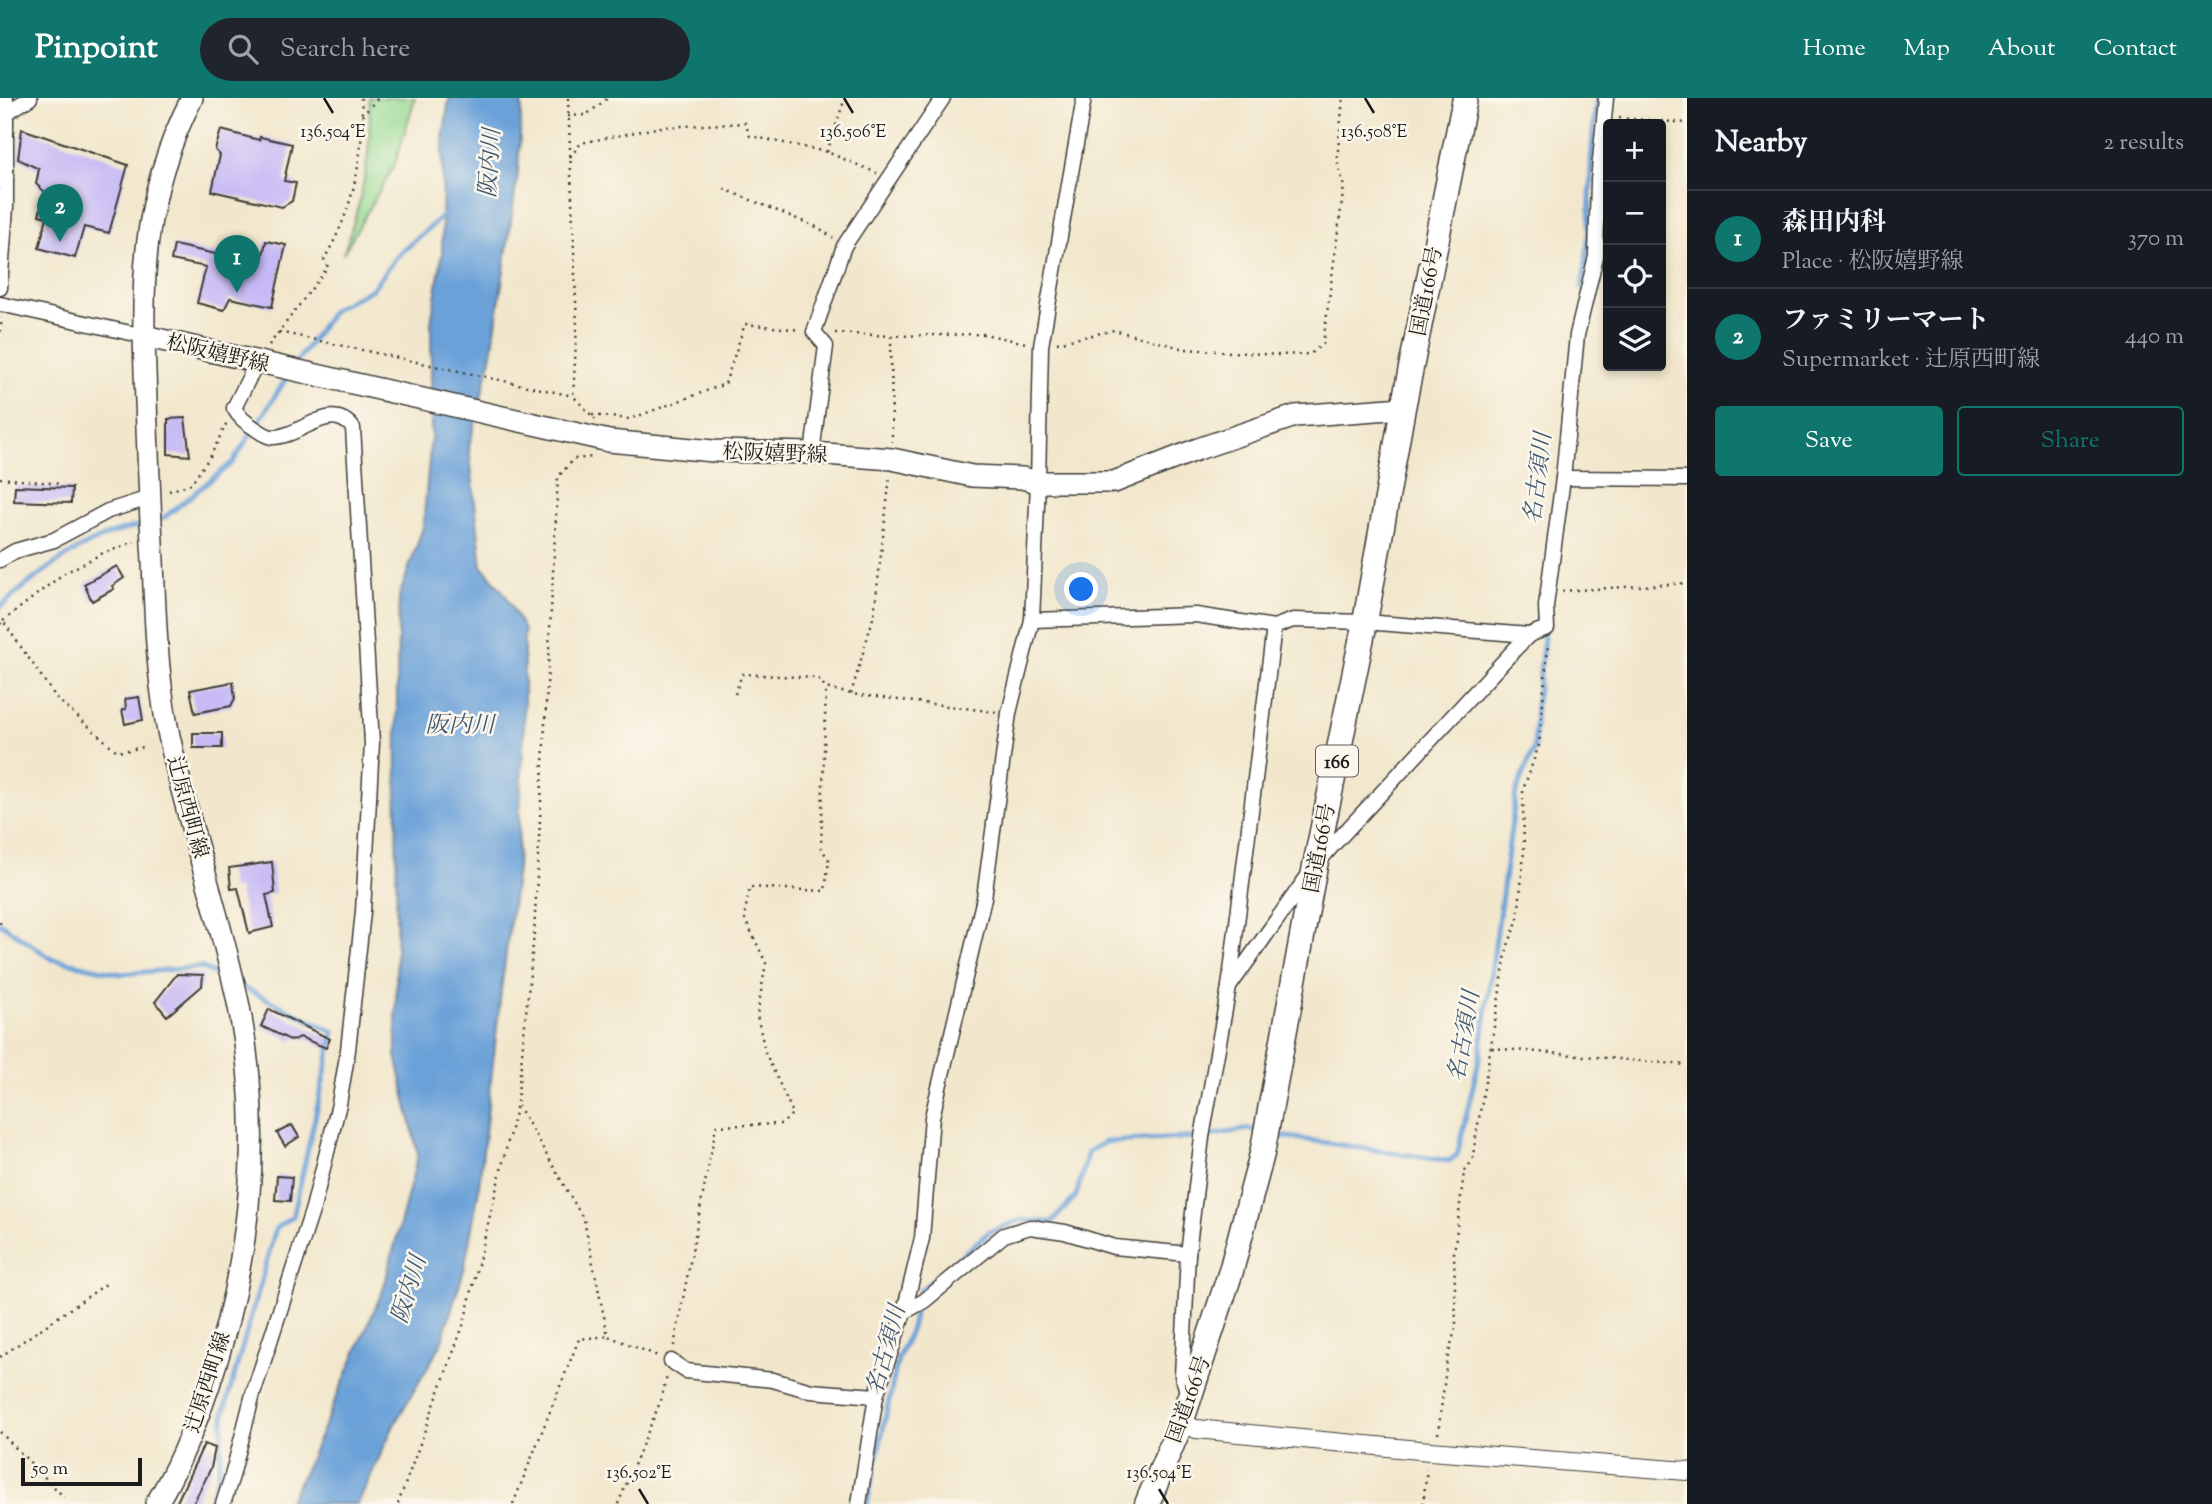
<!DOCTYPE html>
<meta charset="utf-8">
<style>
:root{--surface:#171b24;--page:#20242c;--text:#f1f3f6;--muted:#9ea1a6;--line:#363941;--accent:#0f766e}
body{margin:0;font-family:"Sorts Mill Goudy","Noto Serif JP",serif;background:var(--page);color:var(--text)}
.controls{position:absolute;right:21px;top:21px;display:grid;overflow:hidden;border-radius:7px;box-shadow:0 4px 10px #0003}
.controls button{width:63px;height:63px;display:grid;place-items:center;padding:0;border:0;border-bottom:2px solid var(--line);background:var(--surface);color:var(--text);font:35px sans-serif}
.scale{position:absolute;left:21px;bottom:18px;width:121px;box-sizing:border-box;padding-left:7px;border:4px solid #1c1c1c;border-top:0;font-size:19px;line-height:24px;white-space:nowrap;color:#1c1c1c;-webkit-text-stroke:5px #fbf7ec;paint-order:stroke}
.you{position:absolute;left:1082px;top:492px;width:24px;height:24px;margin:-18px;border:5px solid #fff;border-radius:50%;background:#1a73e8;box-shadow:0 0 0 10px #1a73e833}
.badge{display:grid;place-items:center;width:46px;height:46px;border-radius:50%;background:var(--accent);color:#fff;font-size:23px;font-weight:700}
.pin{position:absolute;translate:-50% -58px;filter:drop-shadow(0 2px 4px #0008)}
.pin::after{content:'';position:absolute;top:37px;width:24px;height:21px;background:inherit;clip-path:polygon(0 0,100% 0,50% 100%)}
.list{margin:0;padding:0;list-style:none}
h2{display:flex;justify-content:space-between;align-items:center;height:91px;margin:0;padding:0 28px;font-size:30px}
h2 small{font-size:23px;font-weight:400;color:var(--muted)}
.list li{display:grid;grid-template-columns:46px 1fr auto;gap:21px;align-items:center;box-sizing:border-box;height:98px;padding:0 28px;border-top:2px solid var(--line)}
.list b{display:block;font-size:26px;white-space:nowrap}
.list p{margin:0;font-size:23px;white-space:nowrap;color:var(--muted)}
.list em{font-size:23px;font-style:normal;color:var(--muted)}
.actions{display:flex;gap:14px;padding:21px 28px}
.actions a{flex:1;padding:16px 0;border:2px solid var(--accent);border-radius:7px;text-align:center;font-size:24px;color:var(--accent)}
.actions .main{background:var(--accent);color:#fff}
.icon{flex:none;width:38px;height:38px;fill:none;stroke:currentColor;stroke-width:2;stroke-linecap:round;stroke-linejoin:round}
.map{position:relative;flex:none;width:1687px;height:1406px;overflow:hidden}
header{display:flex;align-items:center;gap:42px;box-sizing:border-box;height:98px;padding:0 35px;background:var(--accent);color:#fff}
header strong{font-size:33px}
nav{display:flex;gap:38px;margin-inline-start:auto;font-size:24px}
.search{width:490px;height:63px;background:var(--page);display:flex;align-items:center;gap:18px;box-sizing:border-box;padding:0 24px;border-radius:38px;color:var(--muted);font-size:26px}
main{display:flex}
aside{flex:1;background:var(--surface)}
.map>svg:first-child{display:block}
</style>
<header>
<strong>Pinpoint</strong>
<div class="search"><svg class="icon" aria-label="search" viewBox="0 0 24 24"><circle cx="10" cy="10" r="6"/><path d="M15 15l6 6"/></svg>Search here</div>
<nav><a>Home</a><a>Map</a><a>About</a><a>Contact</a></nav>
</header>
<main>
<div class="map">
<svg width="1687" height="1406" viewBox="0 0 1687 1406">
<rect width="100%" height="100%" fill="#fbf7ec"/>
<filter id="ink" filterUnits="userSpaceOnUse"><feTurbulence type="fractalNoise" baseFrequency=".0143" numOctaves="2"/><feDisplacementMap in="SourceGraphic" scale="14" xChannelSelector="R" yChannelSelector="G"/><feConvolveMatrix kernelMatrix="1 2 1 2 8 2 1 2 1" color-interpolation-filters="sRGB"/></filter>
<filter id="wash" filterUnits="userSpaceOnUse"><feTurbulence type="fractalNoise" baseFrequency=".00686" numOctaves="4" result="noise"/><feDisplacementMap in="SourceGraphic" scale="28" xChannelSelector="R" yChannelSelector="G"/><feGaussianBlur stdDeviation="1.57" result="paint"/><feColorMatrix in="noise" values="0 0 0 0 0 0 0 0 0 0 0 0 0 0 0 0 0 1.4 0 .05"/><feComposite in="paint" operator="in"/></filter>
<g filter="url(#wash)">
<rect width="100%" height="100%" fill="#f2e7cc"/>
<path fill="#95d991" stroke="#587a56" stroke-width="2" d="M369,0H415L395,66L343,156C362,104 373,55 369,0Z"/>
<polygon fill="#6ba1d8" stroke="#445e7a" stroke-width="2" points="449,0 522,0 518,74 492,255 469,349 482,468 505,496 524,532 524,631 517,771 501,893 478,1097 464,1172 440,1248 394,1327 358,1406 287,1406 305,1372 383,1192 418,1057 396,957 397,580 399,499 423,429 431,339 431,225 442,157 443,42"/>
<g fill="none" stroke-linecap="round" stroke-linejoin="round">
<g stroke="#6ba1d8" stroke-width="5">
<path d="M1582,189C1594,127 1587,63 1597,0"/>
<polyline points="294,268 333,212 372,191 398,157 445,116"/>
<polyline points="157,422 165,419 233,364 289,276"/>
<path d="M0,509C31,482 65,455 103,439C116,433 131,430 144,426"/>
<polyline points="0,825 52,861 122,876 201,869 228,883"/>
<polyline points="1274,1037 1449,1063 1457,1057 1480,958 1516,694 1534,650 1536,606 1544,540 1538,520 1540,507"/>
<polyline points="208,1406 218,1379 224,1314 276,1130 293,1118 334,934 240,888"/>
<polyline points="867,1406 898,1261 911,1230 920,1193 989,1134 1020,1122 1052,1124 1076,1098 1088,1054 1105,1044 1202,1039 1249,1031 1261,1034"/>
</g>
</g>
<g id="blocks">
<g fill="#c6b9f5">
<polygon points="22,31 128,67 109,135 84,129 75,160 39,150 47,119 39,117 45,94 36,86 39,71 18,61"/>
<polygon points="221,32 259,42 260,39 292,46 284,83 296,85 292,103 282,109 212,93 220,57 215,52"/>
<polygon points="266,143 286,147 272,209 230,200 224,212 197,205 206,169 171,162 174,147 261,166"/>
<polygon points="185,320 190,358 168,356 168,321"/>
<polygon points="15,388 72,390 71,405 14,403"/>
<polygon points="117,468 124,480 112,488 114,491 92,503 84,486"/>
<polygon points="233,584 235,600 231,608 195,615 190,592"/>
<polygon points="139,599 143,622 125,626 122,612 126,611 125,601"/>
<rect x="193" y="635" width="29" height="15"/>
<polygon points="272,764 275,795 266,797 273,829 249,835 238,790 231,791 229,770"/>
<polygon points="177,876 203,877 202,888 167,918 155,904"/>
<polygon points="269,911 330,941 326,950 300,939 292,943 261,928"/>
<polygon points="292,1027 299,1039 285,1048 277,1035"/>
<polygon points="277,1078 292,1079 290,1103 275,1102"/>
<polygon points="204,1346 215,1350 211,1370 193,1406 176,1406"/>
</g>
</g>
</g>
<g filter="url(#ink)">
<use href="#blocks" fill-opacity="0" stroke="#3c3a36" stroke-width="2"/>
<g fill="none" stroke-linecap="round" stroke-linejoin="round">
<defs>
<g id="minor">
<polyline points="6,15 30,0"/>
<polyline points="0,190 6,109 6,0"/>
<polyline points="0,206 144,238"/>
<polyline points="812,355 826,248 814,234 844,148 943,0"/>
<polyline points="1563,380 1687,381"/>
<polyline points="0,462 15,453 54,442 108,413 149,400"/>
<polyline points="1032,522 1196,517 1274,529 1293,522 1365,524 1529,537"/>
<polyline points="1229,889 1315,768 1333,747 1516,550 1529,537 1547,530 1546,508 1563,380 1577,237 1596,158 1598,83 1606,0"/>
<polyline points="904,1214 924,1203 1004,1137 1030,1129 1065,1134 1114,1149 1188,1156"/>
<polyline points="671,1263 686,1273 773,1282 811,1293 876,1298"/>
<polyline points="1189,1298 1182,1278 1188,1156 1202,1039 1229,889 1274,529"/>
<path d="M223,1406L232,1378L253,1296L313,1110L339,1006L348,952L363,814L372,645L353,330C330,301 300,340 272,339C265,338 259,333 253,329C244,323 239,319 234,310L257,264"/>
<polyline points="859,1406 876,1298 904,1214 922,1140 932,1019 984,800 1009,615 1032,522 1038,384 1041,248 1084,0"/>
</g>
<polyline id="tertiary" points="1181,1325 1196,1331 1430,1353 1687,1373"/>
<g id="secondary">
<polyline points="144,238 609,343 713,353 812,355 892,361 972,378 1022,380 1038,384 1114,384 1198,351 1295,318 1403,310"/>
<path d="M156,1406C179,1369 195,1328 209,1287C250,1164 264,1037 239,909C220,814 186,723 167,628C157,574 155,518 153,463C150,410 148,357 146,303C142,188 138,106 192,0"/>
</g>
<polyline id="trunk" points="1147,1406 1181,1325 1231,1173 1262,1056 1315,768 1365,524 1403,310 1465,0"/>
</defs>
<use href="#minor" stroke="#3c3a36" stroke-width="17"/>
<use href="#tertiary" stroke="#3c3a36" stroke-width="20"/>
<use href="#secondary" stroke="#3c3a36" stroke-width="24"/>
<use href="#trunk" stroke="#3c3a36" stroke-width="27"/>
<g stroke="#3c3a36" stroke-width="2.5" stroke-dasharray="2 5" stroke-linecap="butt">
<polyline points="568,0 577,228 573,298 595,321"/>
<polyline points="362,18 378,0"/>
<polyline points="568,18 586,17 608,0"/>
<polyline points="1619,20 1687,25"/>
<polyline points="827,54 845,0"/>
<polyline points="570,59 581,45 661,29 745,25 750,38 827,54 877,75"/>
<polyline points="724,91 819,130 833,140"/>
<polyline points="0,234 2,220"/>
<polyline points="279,234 573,298"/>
<polyline points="835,235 891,238 984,236 1026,245"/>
<polyline points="891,238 892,344"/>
<polyline points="1057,245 1114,232 1185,251 1278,257 1310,256 1323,246 1344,88 1337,63 1343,0"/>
<path d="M269,247L328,169L324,161C352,116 366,54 361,0"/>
<polyline points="592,317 630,321 725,286 745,226 800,232"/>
<polyline points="0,380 62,386"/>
<polyline points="169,393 191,386 211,357 227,324"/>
<polyline points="1562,493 1687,485"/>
<polyline points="3,523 63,476 105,454 134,444"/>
<polyline points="0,526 3,523 57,601 118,654 144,649"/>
<polyline points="735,596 742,576 818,580 826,590 851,596 996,614"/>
<polyline points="851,596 874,517 890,378"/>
<polyline points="0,824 0,827"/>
<polyline points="1492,950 1687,967"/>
<polyline points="518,1007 584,1122 608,1238 658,1258"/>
<polyline points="674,1248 716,1028 782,1026 793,1015 765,954 757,917 766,865 744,819 750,789 825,793 829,762 821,750 826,590"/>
<polyline points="0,1259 106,1186"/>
<polyline points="0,1334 64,1399"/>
<polyline points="1438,1336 1447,1262 1456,1228 1454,1155 1464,1074 1472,1063 1507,850 1518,821 1524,754 1523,692 1539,647 1548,547"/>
<polyline points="398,1406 464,1225 517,1006 534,836 558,379 574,361 592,359"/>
<polyline points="513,1406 579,1241 608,1238"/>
<polyline points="618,1406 661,1302 667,1278"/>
<polyline points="1423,1406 1427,1371"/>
</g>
<use href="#minor" stroke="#fff" stroke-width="14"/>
<use href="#tertiary" stroke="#fff" stroke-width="18"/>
<use href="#secondary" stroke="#fff" stroke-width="21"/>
<use href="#trunk" stroke="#fff" stroke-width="24"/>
</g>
</g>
<path fill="none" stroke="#1c1c1c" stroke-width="2.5" d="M324,0L333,15M844,0L853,15M1365,0L1374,15M639,1391L648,1406M1159,1391L1168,1406"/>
<g text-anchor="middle" stroke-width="5" stroke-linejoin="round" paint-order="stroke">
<rect fill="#fbf7ec" stroke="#5f5e5a" stroke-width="2" x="1316" y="647.5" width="42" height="31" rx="5"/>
<g font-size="19" font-weight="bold" fill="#1c1c1c">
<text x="1337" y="670">166</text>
</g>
<g font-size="21" fill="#1c1c1c" stroke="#fbf7ec">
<text transform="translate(1426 193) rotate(-79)" y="7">国道166号</text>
<text transform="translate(218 255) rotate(13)" y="7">松阪嬉野線</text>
<text transform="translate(775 355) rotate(2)" y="7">松阪嬉野線</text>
<text transform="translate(188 709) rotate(75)" y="7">辻原西町線</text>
<text transform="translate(1319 750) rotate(-79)" y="7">国道166号</text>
<text transform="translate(207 1284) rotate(-72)" y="7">辻原西町線</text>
<text transform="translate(1188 1301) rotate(-70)" y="7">国道166号</text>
</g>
<g font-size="23" font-style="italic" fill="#405871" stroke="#fbf7ec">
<text transform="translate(489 65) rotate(-86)" y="8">阪内川</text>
<text transform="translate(1537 380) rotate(-83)" y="8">名古須川</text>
<text x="460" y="634">阪内川</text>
<text transform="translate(1463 938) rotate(-80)" y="8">名古須川</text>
<text transform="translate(408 1191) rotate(-73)" y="8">阪内川</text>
<text transform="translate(885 1252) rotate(-75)" y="8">名古須川</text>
</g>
</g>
<g font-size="18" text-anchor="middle" fill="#1c1c1c" stroke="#fbf7ec" stroke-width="5" stroke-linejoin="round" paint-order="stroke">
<text x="333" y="39">136.504°E</text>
<text x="853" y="39">136.506°E</text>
<text x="1374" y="39">136.508°E</text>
<text x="639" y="1380">136.502°E</text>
<text x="1159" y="1380">136.504°E</text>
</g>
</svg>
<div class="controls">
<button>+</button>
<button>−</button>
<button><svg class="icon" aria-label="locate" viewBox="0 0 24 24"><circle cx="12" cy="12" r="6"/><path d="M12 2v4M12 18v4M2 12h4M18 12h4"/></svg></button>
<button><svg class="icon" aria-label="layers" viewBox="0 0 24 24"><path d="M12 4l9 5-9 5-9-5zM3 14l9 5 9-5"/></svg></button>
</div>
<div class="scale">50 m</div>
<div class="you"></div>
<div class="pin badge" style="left:237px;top:195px">1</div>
<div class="pin badge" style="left:60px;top:144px">2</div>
</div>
<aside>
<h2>Nearby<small>2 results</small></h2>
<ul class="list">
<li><span class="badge">1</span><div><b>森田内科</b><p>Place · 松阪嬉野線</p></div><em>370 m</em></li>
<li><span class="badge">2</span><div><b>ファミリーマート</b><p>Supermarket · 辻原西町線</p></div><em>440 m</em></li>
</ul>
<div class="actions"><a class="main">Save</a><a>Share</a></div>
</aside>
</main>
